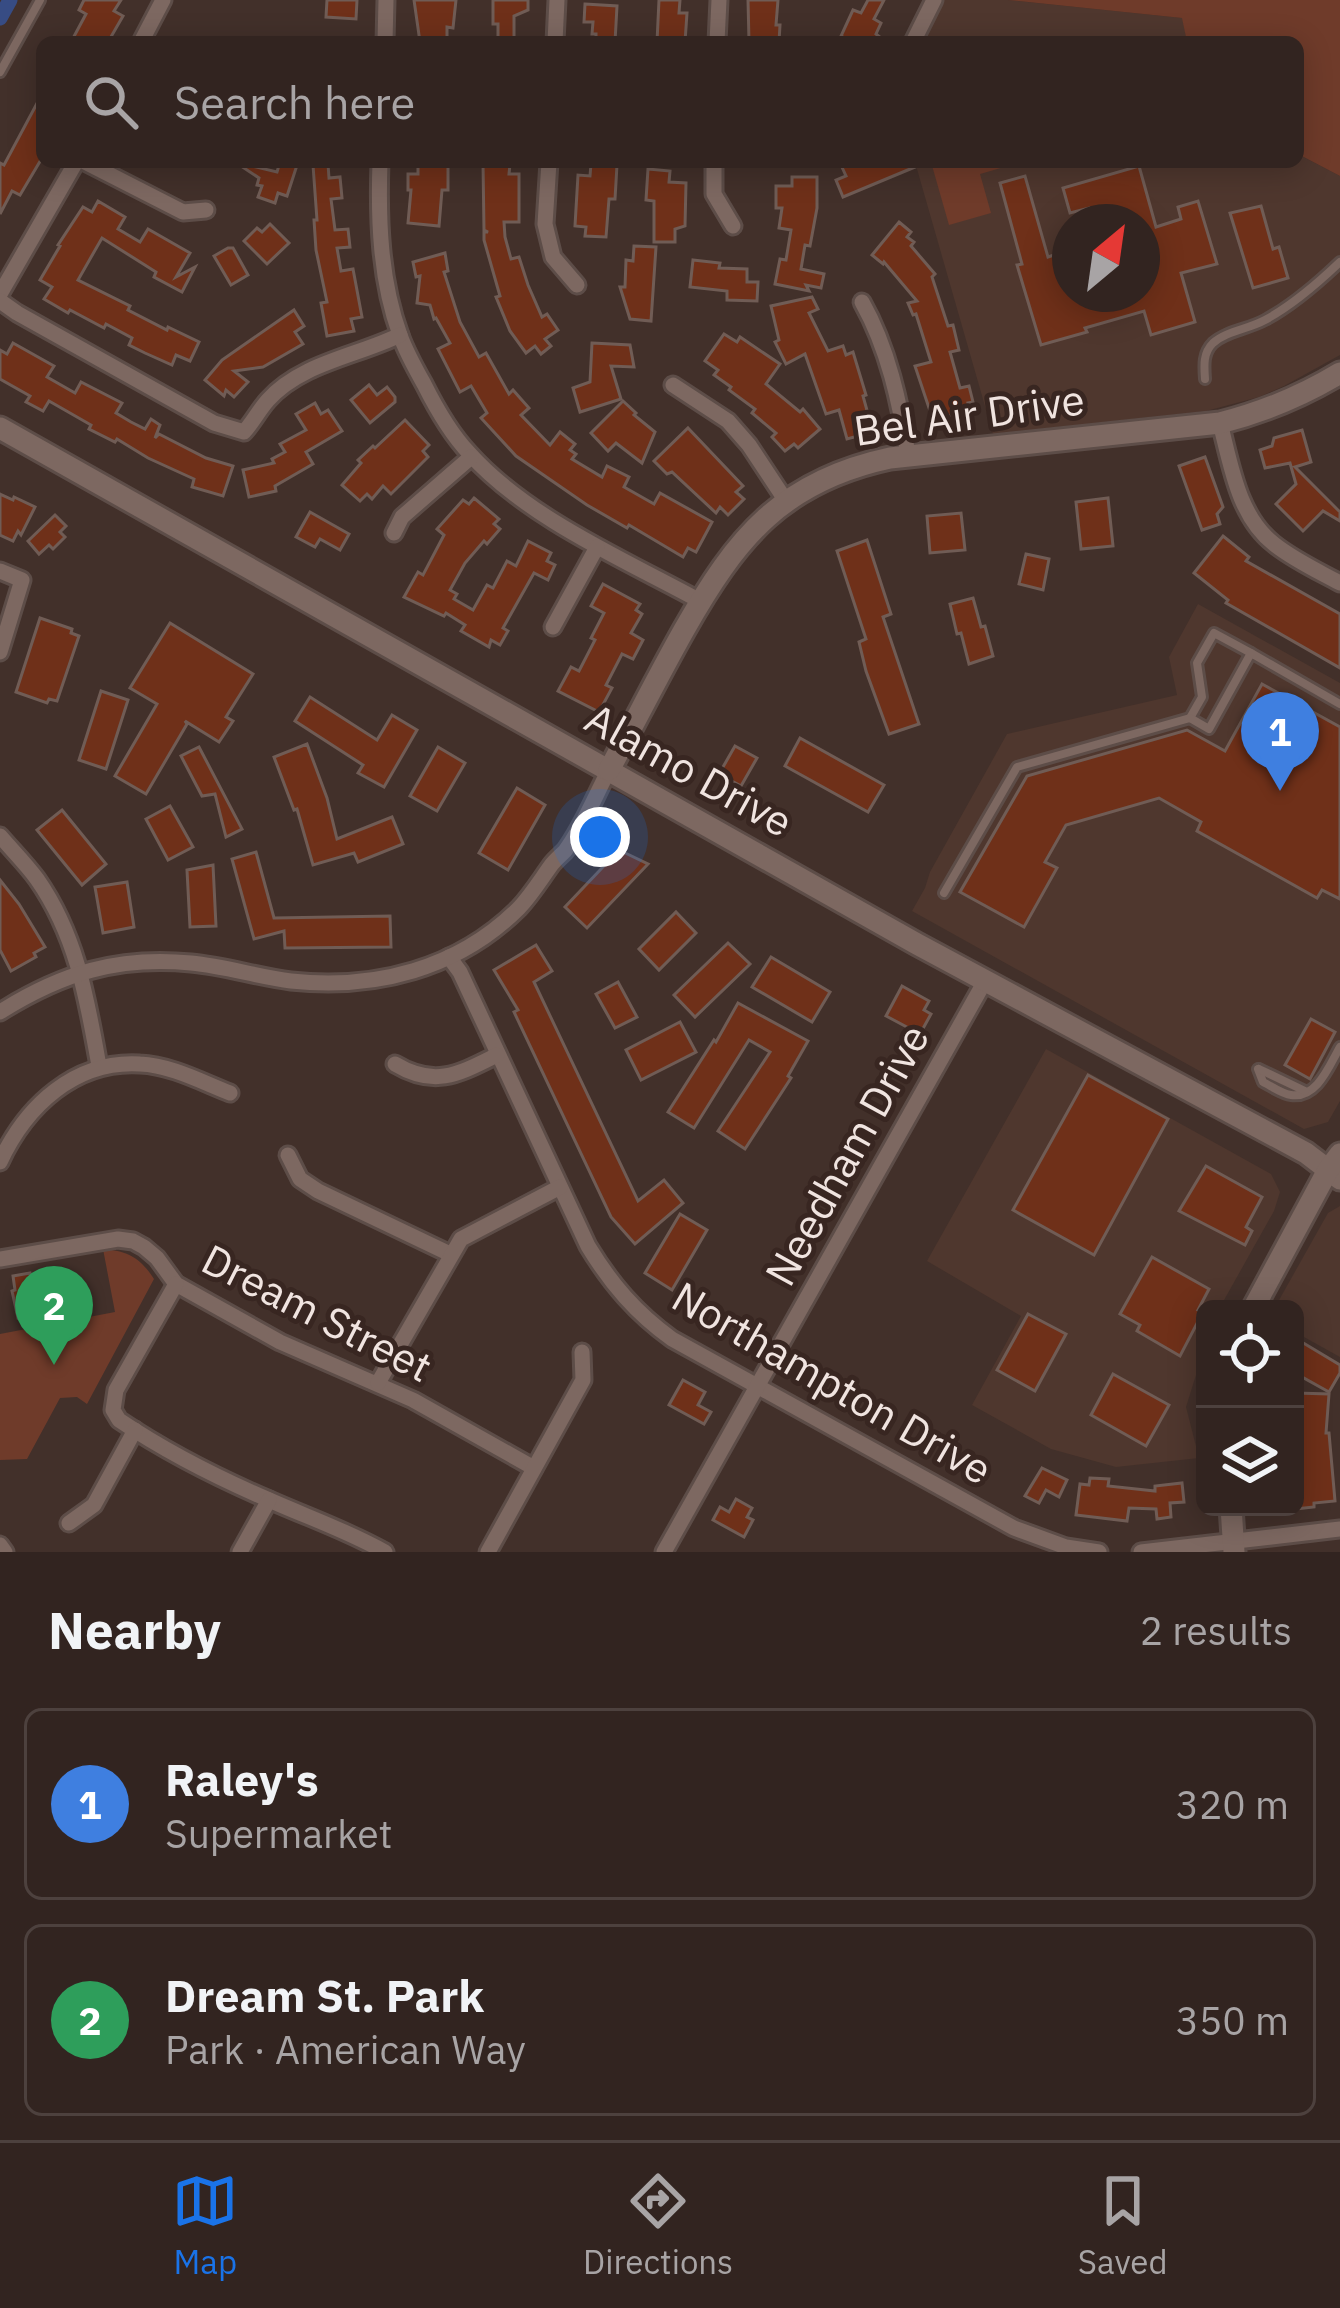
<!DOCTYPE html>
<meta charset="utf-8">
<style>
:root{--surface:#322420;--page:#3a2c29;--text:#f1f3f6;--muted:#a8a4a5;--line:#4d413e;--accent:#1a73e8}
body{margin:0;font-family:"IBM Plex Sans",sans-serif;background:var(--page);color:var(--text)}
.controls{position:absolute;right:36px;bottom:36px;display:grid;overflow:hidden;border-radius:18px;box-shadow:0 6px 30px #0003}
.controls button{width:108px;height:108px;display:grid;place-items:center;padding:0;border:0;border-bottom:3px solid var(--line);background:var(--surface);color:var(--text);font:60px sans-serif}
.compass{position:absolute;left:1052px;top:204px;width:108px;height:108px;border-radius:50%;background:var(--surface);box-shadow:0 6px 30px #0003;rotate:29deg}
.you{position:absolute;left:600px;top:837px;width:42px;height:42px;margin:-30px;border:9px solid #fff;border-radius:50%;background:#1a73e8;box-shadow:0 0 0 18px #1a73e833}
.badge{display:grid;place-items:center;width:78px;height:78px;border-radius:50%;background:var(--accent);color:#fff;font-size:39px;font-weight:700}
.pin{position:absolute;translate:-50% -99px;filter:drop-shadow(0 3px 6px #0008)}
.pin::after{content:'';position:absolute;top:63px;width:42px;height:36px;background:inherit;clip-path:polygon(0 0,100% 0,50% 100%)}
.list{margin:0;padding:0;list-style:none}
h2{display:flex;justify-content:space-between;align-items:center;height:156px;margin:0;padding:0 48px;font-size:51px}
h2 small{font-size:39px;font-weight:400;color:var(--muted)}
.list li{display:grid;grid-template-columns:78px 1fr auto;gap:36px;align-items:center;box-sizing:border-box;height:192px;margin:0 24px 24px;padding:0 24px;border:3px solid var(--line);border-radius:18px}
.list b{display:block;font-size:45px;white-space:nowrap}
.list p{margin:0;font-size:39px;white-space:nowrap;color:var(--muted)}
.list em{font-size:39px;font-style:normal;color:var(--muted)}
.icon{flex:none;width:66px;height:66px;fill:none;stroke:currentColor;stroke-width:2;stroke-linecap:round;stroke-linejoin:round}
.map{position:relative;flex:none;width:1340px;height:1552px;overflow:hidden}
.search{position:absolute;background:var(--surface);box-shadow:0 6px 30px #0003;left:36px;right:36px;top:36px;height:132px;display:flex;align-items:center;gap:30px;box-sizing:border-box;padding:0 42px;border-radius:18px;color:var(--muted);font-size:45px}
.sheet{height:588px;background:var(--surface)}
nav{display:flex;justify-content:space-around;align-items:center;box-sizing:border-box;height:168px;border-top:3px solid var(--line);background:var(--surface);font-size:33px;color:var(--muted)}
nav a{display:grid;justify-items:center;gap:6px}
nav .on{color:var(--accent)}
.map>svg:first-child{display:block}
</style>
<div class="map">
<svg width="1340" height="1552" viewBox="0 0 1340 1552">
<rect width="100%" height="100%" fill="#42302a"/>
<g fill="#4f372e" fill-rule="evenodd">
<polygon points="943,0 1008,0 1183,18 1187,42 923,42"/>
<path d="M1298,154L1340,176V355L1284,386L1259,397L1206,411L993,434L915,162H1298ZM1070,222H1142V294H1070Z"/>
<polygon points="1198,604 1340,683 1340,1101 1328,1122 1304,1129 912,911 925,888 930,872 1007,734 1177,695 1169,657"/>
<polygon points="1046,1049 1271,1174 1280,1192 1274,1211 1219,1309 1205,1309 1205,1346 1186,1407 1199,1458 1116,1467 1051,1449 972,1405 1021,1316 927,1261"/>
<polygon points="1340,1206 1340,1357 1295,1332 1295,1309 1274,1309 1328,1213"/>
</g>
<g fill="#6f3b2a">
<polygon points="1008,0 1340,0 1340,176 1298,154 1298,42 1187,42 1182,18"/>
<polygon points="931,162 1021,162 980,174 991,213 949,225"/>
<path d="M103,1249C127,1251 140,1257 154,1279L87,1404L77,1397L60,1398L27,1459L0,1460V1334L115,1312Z"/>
</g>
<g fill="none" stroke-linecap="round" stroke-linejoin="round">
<polyline stroke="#374c84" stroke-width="15" points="0,18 10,0"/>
</g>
<g fill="#6f3019" stroke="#705c55" stroke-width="3">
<polygon points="84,0 121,0 114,11 123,16 108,42 71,42 86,14 79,10"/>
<polygon points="327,0 357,0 356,19 326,17"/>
<polygon points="414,0 456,0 453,28 447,27 447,42 420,42"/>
<polygon points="493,0 528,0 528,10 514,16 514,42 498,42 498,24 493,24"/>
<polygon points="659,0 680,0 679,13 687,13 685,42 657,42"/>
<polygon points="748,0 778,0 776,25 780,25 779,42 749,41"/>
<polygon points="868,0 884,0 874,19 881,23 876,34 886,42 853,42 841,36 853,10 861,13"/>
<polygon points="585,4 617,6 615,42 596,42 596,34 592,34 593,22 584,22"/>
<polygon points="42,94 42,158 20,195 12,191 0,214 0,163 4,165"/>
<polygon points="235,162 277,172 280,162 298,162 287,196 278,193 275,203 258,197 262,186 257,185 259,178"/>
<polygon points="418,162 448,162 448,190 442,190 439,226 408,223 411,190 408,190 408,174 418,174"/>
<polygon points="847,162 927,162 843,197 836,180 846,176 841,165"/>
<polygon points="483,163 510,164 509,174 519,174 519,222 504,222 505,237 511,259 519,257 528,285 542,317 547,314 558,330 545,339 551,346 541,354 535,346 526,353 510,331 496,297 500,296 484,240 484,232 488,232 484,230"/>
<polygon points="328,164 329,178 340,177 342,198 331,199 335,230 348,229 350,247 337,248 341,271 353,269 362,317 351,319 354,331 327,336 321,303 327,302 316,250 314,220 317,220 313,165"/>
<polygon points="591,164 617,165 615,199 609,199 606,237 585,236 586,227 575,226 578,175 590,176"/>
<polygon points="1139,166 1156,227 1181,219 1178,207 1198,201 1217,264 1181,273 1195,322 1151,335 1144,311 1085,328 1087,332 1041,345 1017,265 1022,264 1000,183 1025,176 1048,257 1063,252 1070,278 1070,294 1142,294 1142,222 1093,222 1089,208 1070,213 1063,188"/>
<polygon points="648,169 670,171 669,182 686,183 685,226 675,229 675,242 654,242 654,201 646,200"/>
<polygon points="792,177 817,177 817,208 810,246 805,245 801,269 824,274 821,288 806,285 809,291 775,284 780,259 786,260 791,230 779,228 782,208 776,208 776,186 792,186"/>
<polygon points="98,201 125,217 118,229 140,242 148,229 190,253 176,277 195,267 182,292 154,277 156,272 102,238 78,280 130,306 128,310 167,330 168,327 199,342 190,361 176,355 172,365 145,353 129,345 132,338 106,324 104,328 70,310 68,313 44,299 52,287 40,280 60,246 58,245 83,207 92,212"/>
<polygon points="1261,206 1273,249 1279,247 1288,278 1253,288 1230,213"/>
<polygon points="899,222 911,232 907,237 914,242 911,246 935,274 932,277 948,326 953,325 959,350 950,352 960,388 969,386 973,402 968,403 970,411 941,418 939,412 931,414 915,366 931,362 916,314 913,315 908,303 917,301 884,262 883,264 872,255"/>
<polygon points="270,224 289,243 267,264 244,241 257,228 262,232"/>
<polygon points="634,246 656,247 651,321 630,319 620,287 625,287 626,260 633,261"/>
<polygon points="228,248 233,248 248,275 231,285 214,256"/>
<polygon points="445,253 448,271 444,272 460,322 479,357 486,353 509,394 513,390 529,408 521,415 550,445 560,432 575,444 570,450 576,454 572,459 602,477 607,466 629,477 624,487 654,504 660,493 712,522 696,552 688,548 683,557 629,525 627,528 587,505 516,456 481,418 487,413 471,386 460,392 438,349 450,343 436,318 434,319 430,305 417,303 420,276 416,277 413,262"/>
<polygon points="693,260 720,263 719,268 747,269 747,282 758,282 757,301 727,300 727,291 690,287"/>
<polygon points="812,297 818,309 809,313 828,351 843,346 846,355 853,352 866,395 863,396 873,432 847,439 839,410 826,414 805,354 786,364 775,342 779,340 771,306"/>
<polygon points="294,310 304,326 295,332 303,344 263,367 234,371 248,382 234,397 226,390 224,396 205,380 222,360"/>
<polygon points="724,334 737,342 740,337 780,364 766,384 800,412 803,409 820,429 798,448 794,444 785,451 772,437 776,433 752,413 755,409 729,390 731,387 714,375 718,370 705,361"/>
<polygon points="13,343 54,366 47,377 75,393 81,382 122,403 116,413 131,422 145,429 151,419 160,425 155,438 159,434 206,458 233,466 223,496 192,487 194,479 148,458 117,439 115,442 89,429 91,425 49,401 43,411 26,402 30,396 0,379 0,350 7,354"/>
<polygon points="592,343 630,345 634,367 611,366 621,399 580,412 573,388 590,382"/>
<polygon points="369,385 377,395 387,387 395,397 395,402 370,423 351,400"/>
<polygon points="623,401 636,413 634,415 655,432 642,463 616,443 608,451 591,433"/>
<polygon points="315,403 321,414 328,410 342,431 306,452 313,464 275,486 276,491 249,497 243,470 274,463 272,459 285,452 280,444 306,430 296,414"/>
<polygon points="405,420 429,445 423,451 428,457 391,494 383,486 372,499 367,494 360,501 342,485 361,463 358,460 373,446 375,448"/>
<polygon points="688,428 743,486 736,492 744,499 728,515 720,507 716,513 672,472 667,474 654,461"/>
<polygon points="1302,430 1311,462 1295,467 1340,512 1340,521 1323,511 1303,531 1276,504 1296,484 1290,463 1265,468 1260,450 1272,446 1274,438"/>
<polygon points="1205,457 1223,507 1217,514 1220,524 1202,530 1179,466"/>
<polygon points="0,494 13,500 14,497 35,507 21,535 18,531 13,541 0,535"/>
<polygon points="474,498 499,519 494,524 500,529 487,544 484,541 465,563 450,590 457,594 454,599 473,610 487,585 493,588 507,561 516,566 528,541 551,553 547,561 555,565 548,580 534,573 503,628 508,631 500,645 491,640 489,647 461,631 465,625 446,613 444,616 404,597 418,572 423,575 444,535 437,529 463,500 469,504"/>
<polygon points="1108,498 1113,546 1081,549 1076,502"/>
<polygon points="310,512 349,534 340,550 320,539 315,547 296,537"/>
<polygon points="961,513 965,550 930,553 927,516"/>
<polygon points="55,515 66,526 60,532 65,537 53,549 49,545 39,554 28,541"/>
<polygon points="1223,536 1249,557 1246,561 1340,614 1340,668 1226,603 1228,600 1194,573"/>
<polygon points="867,540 891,614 883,617 919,724 889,734 866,671 859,642 866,639 837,551"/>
<polygon points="1026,554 1049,559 1043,590 1019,584"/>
<polygon points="603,584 640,604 636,610 642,614 631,633 643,640 633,659 622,654 606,685 612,688 599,712 558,691 571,667 579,671 595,640 591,638 604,613 591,606"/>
<polygon points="973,598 981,627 985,626 993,656 969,664 961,633 957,634 950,604"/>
<polygon points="40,618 72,629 71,633 79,636 57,701 49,699 47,703 16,692"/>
<polygon points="170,623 253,674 226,717 233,721 219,742 185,721 187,724 146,794 115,776 157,704 130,688"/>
<polygon points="1262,684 1340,727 1340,899 1322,890 1317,898 1197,831 1201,822 1159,798 1066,825 1045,862 1057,868 1024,927 960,892 1027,776 1187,730 1225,751"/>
<polygon points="101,691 128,700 106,769 79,760"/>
<polygon points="310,697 377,740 392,715 417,730 384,787 358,773 363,765 295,721"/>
<polygon points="800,738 884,785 868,812 785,766"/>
<polygon points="307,744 327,798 337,839 392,817 403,844 358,862 354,853 313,865 297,809 294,810 274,757"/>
<polygon points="735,746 757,758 741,786 719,774"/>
<polygon points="199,747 242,829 226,837 215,794 202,796 181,756"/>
<polygon points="438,747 465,763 437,811 410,796"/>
<polygon points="517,788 545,805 508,870 479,853"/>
<polygon points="170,806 193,847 168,860 146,819"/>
<polygon points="62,810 106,864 82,885 37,830"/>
<polygon points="619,850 648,864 587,928 565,907"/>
<polygon points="256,852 274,918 390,916 391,947 285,948 284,931 254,939 232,859"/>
<polygon points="213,865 216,926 190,927 187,870"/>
<polygon points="0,880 19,904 45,947 34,953 36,957 11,971 0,950"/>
<polygon points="127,882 134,927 103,933 95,887"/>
<polygon points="676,912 696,933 659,970 639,949"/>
<polygon points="728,943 750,964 695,1017 674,995"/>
<polygon points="536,945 552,971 534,982 638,1201 664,1180 683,1203 635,1244 611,1217 514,1012 518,1010 494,970"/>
<polygon points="771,957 830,992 812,1022 752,987"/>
<polygon points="618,982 637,1017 615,1028 596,994"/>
<polygon points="902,986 929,1001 924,1010 931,1014 920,1034 886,1016"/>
<polygon points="738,1003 808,1041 788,1076 791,1078 745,1149 718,1131 770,1052 749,1040 694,1128 668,1112 714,1040 716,1042"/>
<polygon points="1311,1019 1335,1032 1310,1079 1285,1065"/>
<polygon points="680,1022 696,1052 641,1080 626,1050"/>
<polygon points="1088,1075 1168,1119 1094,1255 1013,1210"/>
<polygon points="1206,1166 1262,1197 1246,1227 1252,1231 1245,1245 1179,1211"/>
<polygon points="680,1214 707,1230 672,1290 645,1273"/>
<polygon points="1152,1257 1209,1289 1198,1310 1203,1312 1180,1356 1137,1331 1140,1325 1120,1314"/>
<polygon points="30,1273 38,1314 18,1318 12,1291 15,1290 13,1276"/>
<polygon points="1028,1314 1066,1334 1035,1391 997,1370"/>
<polygon points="1295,1338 1340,1365 1340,1373 1329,1392 1295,1373"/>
<polygon points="1113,1374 1169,1405 1146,1446 1091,1415"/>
<polygon points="683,1380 705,1392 698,1405 711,1412 704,1424 669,1405"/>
<polygon points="1295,1393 1329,1394 1326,1433 1329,1433 1335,1501 1314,1503 1314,1507 1295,1509"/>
<polygon points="1042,1468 1067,1480 1059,1497 1046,1490 1039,1503 1025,1496"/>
<polygon points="1090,1478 1109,1479 1108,1486 1155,1491 1155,1486 1182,1483 1184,1502 1170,1503 1171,1517 1157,1519 1156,1509 1129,1508 1127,1521 1076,1515 1080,1484 1089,1485"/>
<polygon points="736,1499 752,1508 747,1517 753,1520 744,1537 713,1520 720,1507 729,1512"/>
</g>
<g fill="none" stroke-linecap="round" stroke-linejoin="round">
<defs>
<g id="lane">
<polyline points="0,72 40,0"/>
<path d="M1205,379C1204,365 1203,353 1213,343C1226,331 1249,329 1265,320C1293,305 1317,284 1340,262"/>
<polyline points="1190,718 1202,697 1197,663 1214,633 1251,653"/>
<polyline points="944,893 1017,767 1190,718 1209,729 1251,653 1340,704"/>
<path d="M1258,1069L1263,1082C1271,1086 1282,1094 1291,1095C1317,1099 1329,1066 1340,1047"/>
<polyline points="1259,1069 1305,1091"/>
</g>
<g id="street">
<polyline points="141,42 163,0"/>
<polyline points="385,42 386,0"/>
<polyline points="555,42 557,0"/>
<polyline points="717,42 719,0"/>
<polyline points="913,42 934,0"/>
<polyline points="85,162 183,212 206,210"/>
<path d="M380,162C378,219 380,280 400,335C406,352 415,368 424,384C436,408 450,433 469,453C527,518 625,560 700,601"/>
<polyline points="549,162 545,224 553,257 577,285"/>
<polyline points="714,162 714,194 733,226"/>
<polyline points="0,294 76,162"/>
<path d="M0,301L17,313L214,423L244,432C253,422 259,410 268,400C301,363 357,356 400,335"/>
<path d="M862,302C888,348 900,403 908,455"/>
<polyline points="673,385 728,421 749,445 786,501"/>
<path d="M1220,423C1231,465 1238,516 1274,544C1294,560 1318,571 1340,583"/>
<polyline points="394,533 402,517 471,457"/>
<polyline points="0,571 22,580 0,652"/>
<polyline points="553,627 597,547"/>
<path d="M0,836C12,850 26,864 37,879C77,936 87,999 99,1066"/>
<path d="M449,957L460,972L588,1246C611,1284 636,1313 672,1339L1014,1528L1066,1547L1099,1552"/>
<path d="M0,1012C62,973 118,956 191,963C225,966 258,977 291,981C375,990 458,969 519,908C532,894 541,879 552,864C556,859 561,855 565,851C583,827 595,796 609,770"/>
<path d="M395,1064C435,1088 459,1074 497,1055"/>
<polyline points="288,1155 300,1179 318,1191 450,1254"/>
<path d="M0,1162C26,1106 75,1060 140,1064C170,1065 202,1082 230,1093"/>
<polyline points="0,1259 118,1239 133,1241 144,1247 157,1258 176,1284 280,1342 413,1400 534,1468"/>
<path d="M176,1284L116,1390L113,1410L119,1420C165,1451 216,1477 267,1499C307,1517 346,1530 385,1552"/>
<polyline points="378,1383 461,1239 560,1187"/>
<polyline points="69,1523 94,1505 135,1430"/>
<polyline points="0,1545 5,1552"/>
<polyline points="240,1552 269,1500"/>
<polyline points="488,1552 583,1380 582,1352"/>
<polyline points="664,1552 985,981"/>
<polyline points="1141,1552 1340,1529"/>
</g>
<g id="secondary">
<polyline points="0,428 917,944 1306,1153 1340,1179"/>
<path d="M609,770C634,724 658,676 684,630C736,538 782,481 890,458L1220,423C1263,412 1302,396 1340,373"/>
<polyline points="1253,1309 1328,1170 1340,1154"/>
<polyline points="1231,1507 1234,1552"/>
</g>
</defs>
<use href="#lane" stroke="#5d4d48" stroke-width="14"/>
<use href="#street" stroke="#5d4d48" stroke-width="21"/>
<use href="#secondary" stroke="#5d4d48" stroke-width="27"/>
<use href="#lane" stroke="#7d6861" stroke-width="8"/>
<use href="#street" stroke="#7d6861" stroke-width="15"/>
<use href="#secondary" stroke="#7d6861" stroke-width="21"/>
</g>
<g text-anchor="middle" stroke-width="10" stroke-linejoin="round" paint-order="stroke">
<g font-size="42" fill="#f0e4e0" stroke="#382621">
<text transform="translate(969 415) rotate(-8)" y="15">Bel Air Drive</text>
<text transform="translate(689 770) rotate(29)" y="15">Alamo Drive</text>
<text transform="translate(847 1155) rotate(-61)" y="15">Needham Drive</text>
<text transform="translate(317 1313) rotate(27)" y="15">Dream Street</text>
<text transform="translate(832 1383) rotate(30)" y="15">Northampton Drive</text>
</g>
</g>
</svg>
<div class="controls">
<button><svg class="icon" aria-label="locate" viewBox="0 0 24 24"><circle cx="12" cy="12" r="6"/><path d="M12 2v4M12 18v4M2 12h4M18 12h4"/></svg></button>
<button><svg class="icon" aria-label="layers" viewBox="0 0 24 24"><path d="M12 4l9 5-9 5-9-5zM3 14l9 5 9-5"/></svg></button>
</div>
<svg class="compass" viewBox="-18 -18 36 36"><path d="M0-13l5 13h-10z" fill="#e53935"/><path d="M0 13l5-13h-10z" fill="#a8a4a5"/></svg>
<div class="you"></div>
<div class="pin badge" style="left:1280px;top:791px;background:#3f7fe0">1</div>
<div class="pin badge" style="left:54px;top:1365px;background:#2e9e5b">2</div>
<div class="search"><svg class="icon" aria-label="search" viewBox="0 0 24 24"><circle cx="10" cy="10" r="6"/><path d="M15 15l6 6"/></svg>Search here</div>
</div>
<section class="sheet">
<h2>Nearby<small>2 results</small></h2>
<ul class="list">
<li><span class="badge" style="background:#3f7fe0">1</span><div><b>Raley's</b><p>Supermarket</p></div><em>320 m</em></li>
<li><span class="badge" style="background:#2e9e5b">2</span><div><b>Dream St. Park</b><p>Park · American Way</p></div><em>350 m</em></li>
</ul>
</section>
<nav>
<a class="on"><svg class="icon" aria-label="map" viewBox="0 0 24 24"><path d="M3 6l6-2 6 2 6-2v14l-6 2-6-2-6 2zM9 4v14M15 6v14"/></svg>Map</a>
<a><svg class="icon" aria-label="directions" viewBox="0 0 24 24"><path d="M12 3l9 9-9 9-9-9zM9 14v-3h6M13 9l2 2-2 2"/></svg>Directions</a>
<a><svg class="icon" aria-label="saved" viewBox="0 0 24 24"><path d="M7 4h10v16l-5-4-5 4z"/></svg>Saved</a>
</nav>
